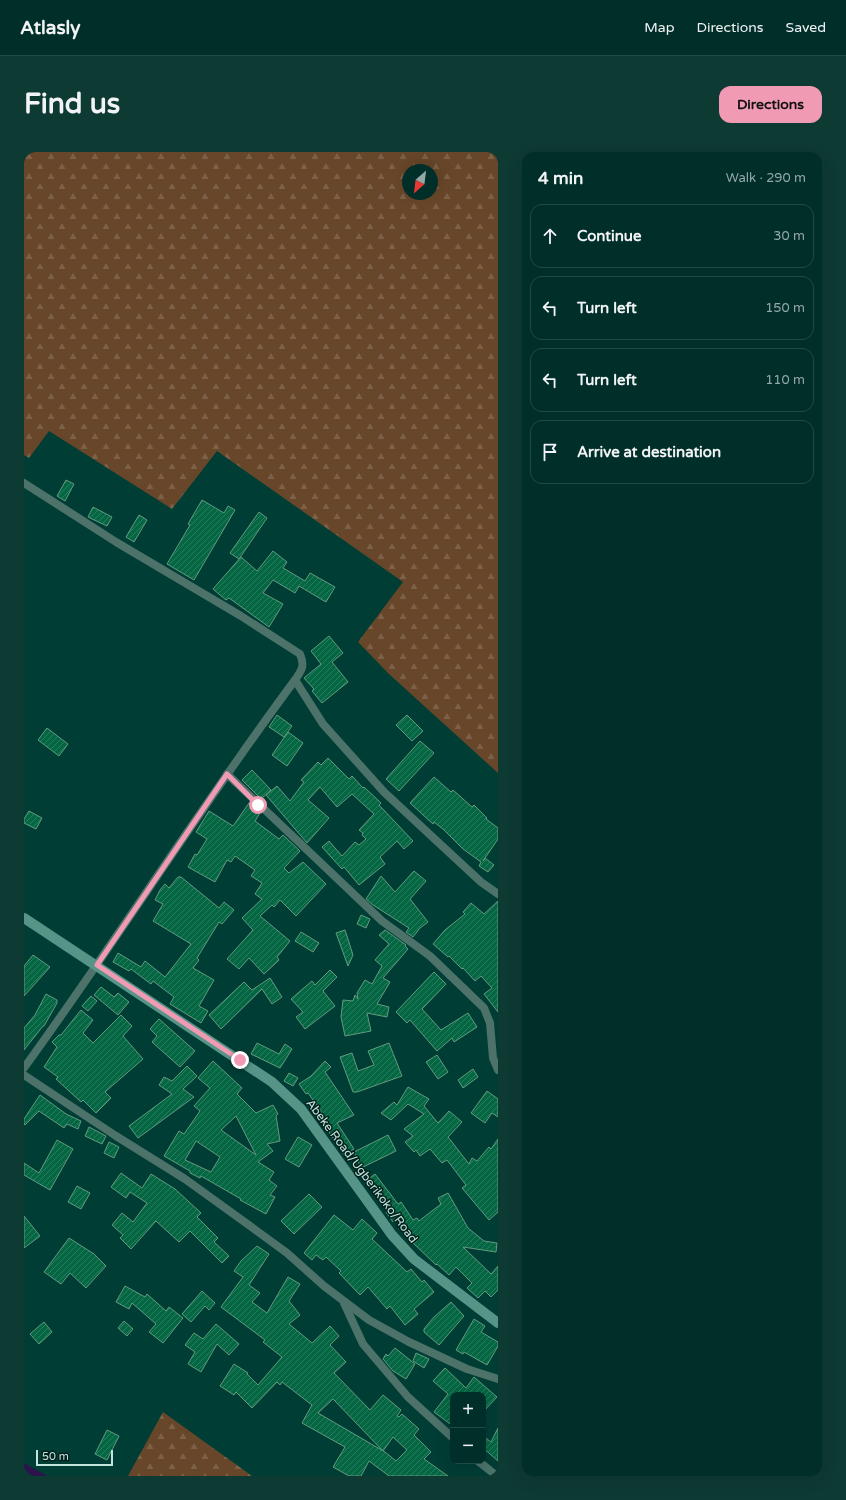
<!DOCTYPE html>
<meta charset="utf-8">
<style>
:root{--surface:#002e28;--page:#0e3a34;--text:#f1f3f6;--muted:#95a8a8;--line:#224a45;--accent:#f19ab3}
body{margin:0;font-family:"Varela Round",sans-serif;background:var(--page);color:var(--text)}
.controls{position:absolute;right:12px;bottom:12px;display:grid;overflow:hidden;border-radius:8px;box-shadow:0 4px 16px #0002}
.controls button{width:36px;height:36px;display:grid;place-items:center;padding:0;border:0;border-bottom:1px solid var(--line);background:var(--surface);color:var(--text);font:20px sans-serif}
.compass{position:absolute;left:378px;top:12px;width:36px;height:36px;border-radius:50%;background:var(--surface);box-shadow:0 4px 16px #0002;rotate:208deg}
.scale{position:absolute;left:12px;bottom:10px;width:77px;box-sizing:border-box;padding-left:4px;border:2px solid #c3e4dd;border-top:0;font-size:11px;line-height:14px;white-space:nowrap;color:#c3e4dd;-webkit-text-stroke:3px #03211c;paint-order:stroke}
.stop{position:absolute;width:12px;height:12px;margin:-9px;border:3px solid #f19ab3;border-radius:50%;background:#fff}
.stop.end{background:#f19ab3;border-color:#fff;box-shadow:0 1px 4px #0008}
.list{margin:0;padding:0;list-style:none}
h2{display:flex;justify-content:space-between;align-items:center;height:52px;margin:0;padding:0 16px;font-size:17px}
h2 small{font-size:13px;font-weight:400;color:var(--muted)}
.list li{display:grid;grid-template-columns:26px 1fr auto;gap:12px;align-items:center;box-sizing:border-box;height:64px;margin:0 8px 8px;padding:0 8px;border:1px solid var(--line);border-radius:12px}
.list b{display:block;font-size:15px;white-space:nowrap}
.list em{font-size:13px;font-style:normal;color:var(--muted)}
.icon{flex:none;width:22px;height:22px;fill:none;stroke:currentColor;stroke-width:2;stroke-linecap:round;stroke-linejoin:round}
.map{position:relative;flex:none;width:474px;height:1324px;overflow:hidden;border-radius:12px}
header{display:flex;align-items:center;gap:24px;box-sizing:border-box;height:56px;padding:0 20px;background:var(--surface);border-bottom:1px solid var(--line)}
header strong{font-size:19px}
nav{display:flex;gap:22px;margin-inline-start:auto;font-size:14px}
.intro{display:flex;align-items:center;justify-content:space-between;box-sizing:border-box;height:96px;padding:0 24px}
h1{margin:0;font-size:28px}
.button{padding:10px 18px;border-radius:12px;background:var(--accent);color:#111;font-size:14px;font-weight:700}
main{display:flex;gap:24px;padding:0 24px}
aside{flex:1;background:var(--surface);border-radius:12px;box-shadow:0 4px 16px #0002}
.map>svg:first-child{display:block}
</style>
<header>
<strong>Atlasly</strong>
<nav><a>Map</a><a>Directions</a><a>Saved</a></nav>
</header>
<div class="intro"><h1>Find us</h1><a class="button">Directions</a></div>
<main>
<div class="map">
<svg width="474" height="1324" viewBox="0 0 474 1324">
<defs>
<pattern id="forest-firs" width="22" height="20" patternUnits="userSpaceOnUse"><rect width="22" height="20" fill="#684629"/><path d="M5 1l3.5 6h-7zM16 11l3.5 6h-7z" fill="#7c6148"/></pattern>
<pattern id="building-hatch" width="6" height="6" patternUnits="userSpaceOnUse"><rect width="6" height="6" fill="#056643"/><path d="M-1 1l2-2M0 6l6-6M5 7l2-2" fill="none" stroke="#287c5e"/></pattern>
</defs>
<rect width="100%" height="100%" fill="#003d35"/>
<g fill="url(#forest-firs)" fill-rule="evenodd">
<path d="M0,0H474V621L365,522L334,490L379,430L193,299L148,357L25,279L5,306L0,303ZM384,18H408V42H384Z"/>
<polygon points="139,1260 228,1324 104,1324"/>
</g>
<polygon fill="#2d134b" points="0,1311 23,1324 0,1324"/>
<g fill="url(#building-hatch)" stroke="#639a7d" fill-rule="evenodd">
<polygon points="42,328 50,332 41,349 33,344"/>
<polygon points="178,348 200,361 204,354 211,358 170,428 143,412 166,373 164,372"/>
<polygon points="69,355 88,365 83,374 64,365"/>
<polygon points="235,360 243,366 215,407 206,401"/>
<polygon points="115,363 123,368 110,390 102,385"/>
<polygon points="249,399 263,410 259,416 281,429 286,421 311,435 302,450 275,434 271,441 249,428 239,441 259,452 245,475 205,446 202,448 189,437 217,405 233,419"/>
<polygon points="305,484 319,501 308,510 324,530 298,551 288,539 290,537 280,526 297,512 287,499"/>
<polygon points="253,563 268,574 260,585 245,575"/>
<polygon points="383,563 399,579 388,589 372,573"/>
<polygon points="23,576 44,592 35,604 14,588"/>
<polygon points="264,580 279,591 263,614 248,603"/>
<polygon points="396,589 410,601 375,639 362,627"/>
<polygon points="304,606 325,627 328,624 339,636 340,635 357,651 355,653 389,689 380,697 373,689 356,705 361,712 335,733 320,715 318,717 298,695 305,689 318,704 331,690 335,693 342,687 338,683 339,681 335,678 350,662 328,642 313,655 296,635 284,648 305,666 283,691 242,643 253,634 266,649 280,630 277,628 294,610 297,613"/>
<polygon points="228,618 247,638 237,647 218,628"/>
<polygon points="410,625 427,640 429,638 448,655 450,653 463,666 462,667 474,676 474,687 459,709 461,706 470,713 464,720 455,714 457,710 439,697 419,677 410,670 409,672 386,651"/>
<polygon points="225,651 229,655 228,656 236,661 231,669 255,687 259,683 276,699 260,716 265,721 279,710 302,732 272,764 256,748 250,755 248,753 236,764 266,789 253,805 255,808 240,822 225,806 215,817 203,807 229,778 218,766 238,747 231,742 238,731 227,724 231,718 211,704 207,710 203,708 191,730 164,715 171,702 173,703 183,687 172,680 185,659 209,674"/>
<polygon points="5,659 18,666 12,677 0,671 0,667"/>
<polygon points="390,719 402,729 386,747 404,770 396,776 389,785 382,780 385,776 349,753 342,747 357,724 371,740"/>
<polygon points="154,725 157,725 195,756 200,750 210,758 198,772 195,770 173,806 175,808 169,816 190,828 175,854 184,859 177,871 146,852 150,845 129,829 127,832 107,817 105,819 89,810 94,801 117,815 121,809 141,825 167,792 129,769 139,752 131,748 136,738 141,732 145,736"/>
<polygon points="474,749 474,860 460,842 468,836 457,824 451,829 439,816 438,817 425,804 424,805 409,792 421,778 441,762 439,760 447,751 460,762"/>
<polygon points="337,763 346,767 342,776 333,772"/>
<polygon points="321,778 329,803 324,814 312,781"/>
<polygon points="361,778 382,793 381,794 384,797 359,826 366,830 353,852 365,855 363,865 343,861 347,879 321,884 317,865 319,848 329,849 331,843 334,847 333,841 341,828 348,832 358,814 351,808 365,792 355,783"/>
<polygon points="277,780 295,791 289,800 271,789"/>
<polygon points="9,803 26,815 0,844 0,814"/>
<polygon points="306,818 313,825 299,839 311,854 281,877 272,865 279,860 267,847 288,829 291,833"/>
<polygon points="410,820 422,832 398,857 417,878 444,861 453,875 430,890 428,886 413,899 386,868 383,871 372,860"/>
<polygon points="246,826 258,845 248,852 238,837 197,877 185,863 220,830 228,838"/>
<polygon points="77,835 90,845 94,841 105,850 94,863 70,843"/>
<polygon points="22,842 33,848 33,851 20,874 19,874 0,898 0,876 11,863"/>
<polygon points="67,844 73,849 64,859 58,854"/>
<polygon points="57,858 69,868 59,881 69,891 97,863 108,874 99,884 119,907 81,940 87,946 72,961 59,948 57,950 32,927 34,925 20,915 33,895 28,890 35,883 37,883"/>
<polygon points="135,867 171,899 156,915 128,890 133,884 126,877"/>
<polygon points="233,891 255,902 261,892 268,897 256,916 227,902"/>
<polygon points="365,891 378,924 333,940 329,940 316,905 328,901 334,919 350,913 344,899"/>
<polygon points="413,903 424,920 414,927 402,910"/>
<path d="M189,909L218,936L213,942L232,961L249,953L254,962L252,964L256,989L243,992L249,999L234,1010L250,1020L245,1028L253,1034L246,1043L251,1045L242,1062L216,1048L217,1047L177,1024L176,1026L166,1021V1019L140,1004L155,979L160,982L176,959L170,954L186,936L174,926ZM212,964L232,1003L197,978ZM172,989L196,1005L187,1020L161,1008Z"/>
<polygon points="301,909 307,915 301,920 330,963 313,971 330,997 320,1003 306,982 297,959 284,941 282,942 275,932 287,924"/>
<polygon points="163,914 173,924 159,937 170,945 114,986 105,974 148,942 135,933 140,925 148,929"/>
<polygon points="449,917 454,925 439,936 434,928"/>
<polygon points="265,921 274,926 269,934 260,929"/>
<polygon points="384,935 405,947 400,954 414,971 425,959 438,970 424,985 445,1012 448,1006 453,1009 465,995 467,997 474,987 474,1060 465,1068 438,1036 442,1033 423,1008 418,1011 406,997 396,1004 392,998 390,1000 381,990 389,984 380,977 400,962 384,952 367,968 357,961 370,950 373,953"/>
<polygon points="463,939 474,947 474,965 468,961 461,971 447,961"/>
<polygon points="16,943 42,962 57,969 54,977 43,972 40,976 15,959 1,973 0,972 0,967"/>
<polygon points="65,975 82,984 78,992 61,984"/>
<polygon points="364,983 372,999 337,1016 330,1000"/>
<polygon points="274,985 288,993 275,1015 261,1007"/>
<polygon points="33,988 49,997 26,1038 0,1023 0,1011 15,1021"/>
<polygon points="85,990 95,995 90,1006 80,1001"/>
<polygon points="97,1021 118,1036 127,1022 151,1037 177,1061 173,1065 194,1086 190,1090 205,1104 198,1111 166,1079 155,1090 132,1069 107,1097 96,1086 99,1083 88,1073 98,1061 109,1070 123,1051 106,1040 102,1046 87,1035"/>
<polygon points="351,1022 374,1052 377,1050 389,1068 393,1066 395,1069 417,1052 414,1046 424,1041 444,1076 460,1089 473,1091 472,1100 439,1095 467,1122 474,1114 474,1138 467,1145 461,1139 454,1146 443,1136 448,1131 432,1115 425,1123 413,1112 412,1113 387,1089 373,1067 369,1070 362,1060 366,1058 343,1028"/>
<polygon points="53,1034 66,1041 57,1057 44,1050"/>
<polygon points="285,1042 298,1055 270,1082 257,1069"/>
<polygon points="310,1063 329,1078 338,1067 353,1081 348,1087 383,1120 387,1117 398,1130 400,1128 410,1140 390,1157 394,1162 381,1173 366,1154 363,1157 344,1135 336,1143 315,1121 317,1119 302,1105 299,1108 292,1103 288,1108 280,1101"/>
<polygon points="0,1064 16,1084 0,1096"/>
<polygon points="45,1086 70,1102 82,1114 62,1136 46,1121 37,1132 20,1120"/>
<path d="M233,1094L245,1102L225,1133L236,1141L228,1150L243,1161L264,1125L276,1132L265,1149L276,1163L265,1172L288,1191L306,1174L315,1184L306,1193L322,1210L310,1221L346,1258L359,1243L377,1258L373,1264L375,1265L378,1262L395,1277L390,1283L407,1300L400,1307L424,1324H365L345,1309L337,1324H325L309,1315L321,1295L278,1271L288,1253L258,1230L256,1233L253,1230L228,1256L212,1240L210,1243L196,1234L210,1212L224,1221L223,1222L234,1233L258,1205L239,1190L241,1188L197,1155L219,1125L210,1119L217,1109ZM309,1247L359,1299L369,1285L383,1298L372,1309L361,1300L294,1261Z"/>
<polygon points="101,1134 121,1145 123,1142 142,1159 145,1155 159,1166 139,1191 125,1180 132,1172 108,1151 105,1157 92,1150"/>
<polygon points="178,1139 191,1151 185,1158 181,1154 167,1170 158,1162"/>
<polygon points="427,1150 440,1164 415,1193 400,1180 400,1177 410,1165"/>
<polygon points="450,1167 461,1174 457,1180 474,1190 474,1194 463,1213 440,1200 439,1202 432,1198"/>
<polygon points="100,1169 109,1177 103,1184 94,1176"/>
<polygon points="20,1170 28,1180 15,1192 6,1182"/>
<polygon points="192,1172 215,1192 205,1203 193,1192 177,1220 164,1212 171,1200 161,1193 170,1181 179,1187"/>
<polygon points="371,1196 391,1212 382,1227 369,1219 359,1207 362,1202 364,1204"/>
<polygon points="392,1201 405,1207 400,1216 389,1209"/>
<polygon points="421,1216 442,1236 450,1225 473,1245 459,1260 459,1243 429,1243 429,1274 410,1260 424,1242 409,1229"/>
<polygon points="474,1276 474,1309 459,1296 459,1284 467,1290"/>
<polygon points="83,1278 95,1284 83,1308 71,1302"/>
</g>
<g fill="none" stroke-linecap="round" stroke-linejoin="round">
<g stroke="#4c726a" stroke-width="8">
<path d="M0,331L92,390L217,464L276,502C281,514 278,518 271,528C177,654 93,788 0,916"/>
<polyline points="271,528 299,572 360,640 457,730 474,742"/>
<polyline points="203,622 358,769 406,804 460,856 466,871 469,906 474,918"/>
<polyline points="0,923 92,984 161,1027 222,1071 263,1101 300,1134 345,1168 385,1190 443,1217 474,1227"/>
<polyline points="320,1151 339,1192 384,1245 429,1286"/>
<polyline points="454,1309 473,1324"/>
</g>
<polyline stroke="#569488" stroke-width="10" points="0,766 248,930 277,957 368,1083 390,1107 474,1171"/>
</g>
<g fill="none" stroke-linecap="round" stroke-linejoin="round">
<polyline stroke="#f19ab3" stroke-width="5" points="216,908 73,813 203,622 234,653"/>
</g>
<g text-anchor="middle" stroke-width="3" stroke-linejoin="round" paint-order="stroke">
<g font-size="12" fill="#c3e4dd" stroke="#03211c">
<text transform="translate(338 1019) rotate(53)" y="4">Abeke Road/Ugberikoko/Road</text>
</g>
</g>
</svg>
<div class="controls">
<button>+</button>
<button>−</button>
</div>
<svg class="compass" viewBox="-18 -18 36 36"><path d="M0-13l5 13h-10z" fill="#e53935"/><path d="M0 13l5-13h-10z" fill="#95a8a8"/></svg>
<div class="scale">50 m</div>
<div class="stop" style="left:234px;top:653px"></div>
<div class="stop end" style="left:216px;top:908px"></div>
</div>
<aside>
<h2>4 min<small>Walk · 290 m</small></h2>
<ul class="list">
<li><svg class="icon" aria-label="ahead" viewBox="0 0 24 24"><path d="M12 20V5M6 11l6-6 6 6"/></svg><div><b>Continue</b></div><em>30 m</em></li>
<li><svg class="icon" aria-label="left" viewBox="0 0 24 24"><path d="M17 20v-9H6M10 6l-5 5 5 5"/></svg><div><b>Turn left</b></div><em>150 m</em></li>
<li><svg class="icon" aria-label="left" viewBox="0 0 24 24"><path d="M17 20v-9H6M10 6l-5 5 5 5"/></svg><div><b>Turn left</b></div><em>110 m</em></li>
<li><svg class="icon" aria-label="arrive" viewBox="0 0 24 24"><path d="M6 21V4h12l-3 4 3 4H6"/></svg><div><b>Arrive at destination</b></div></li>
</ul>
</aside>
</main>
